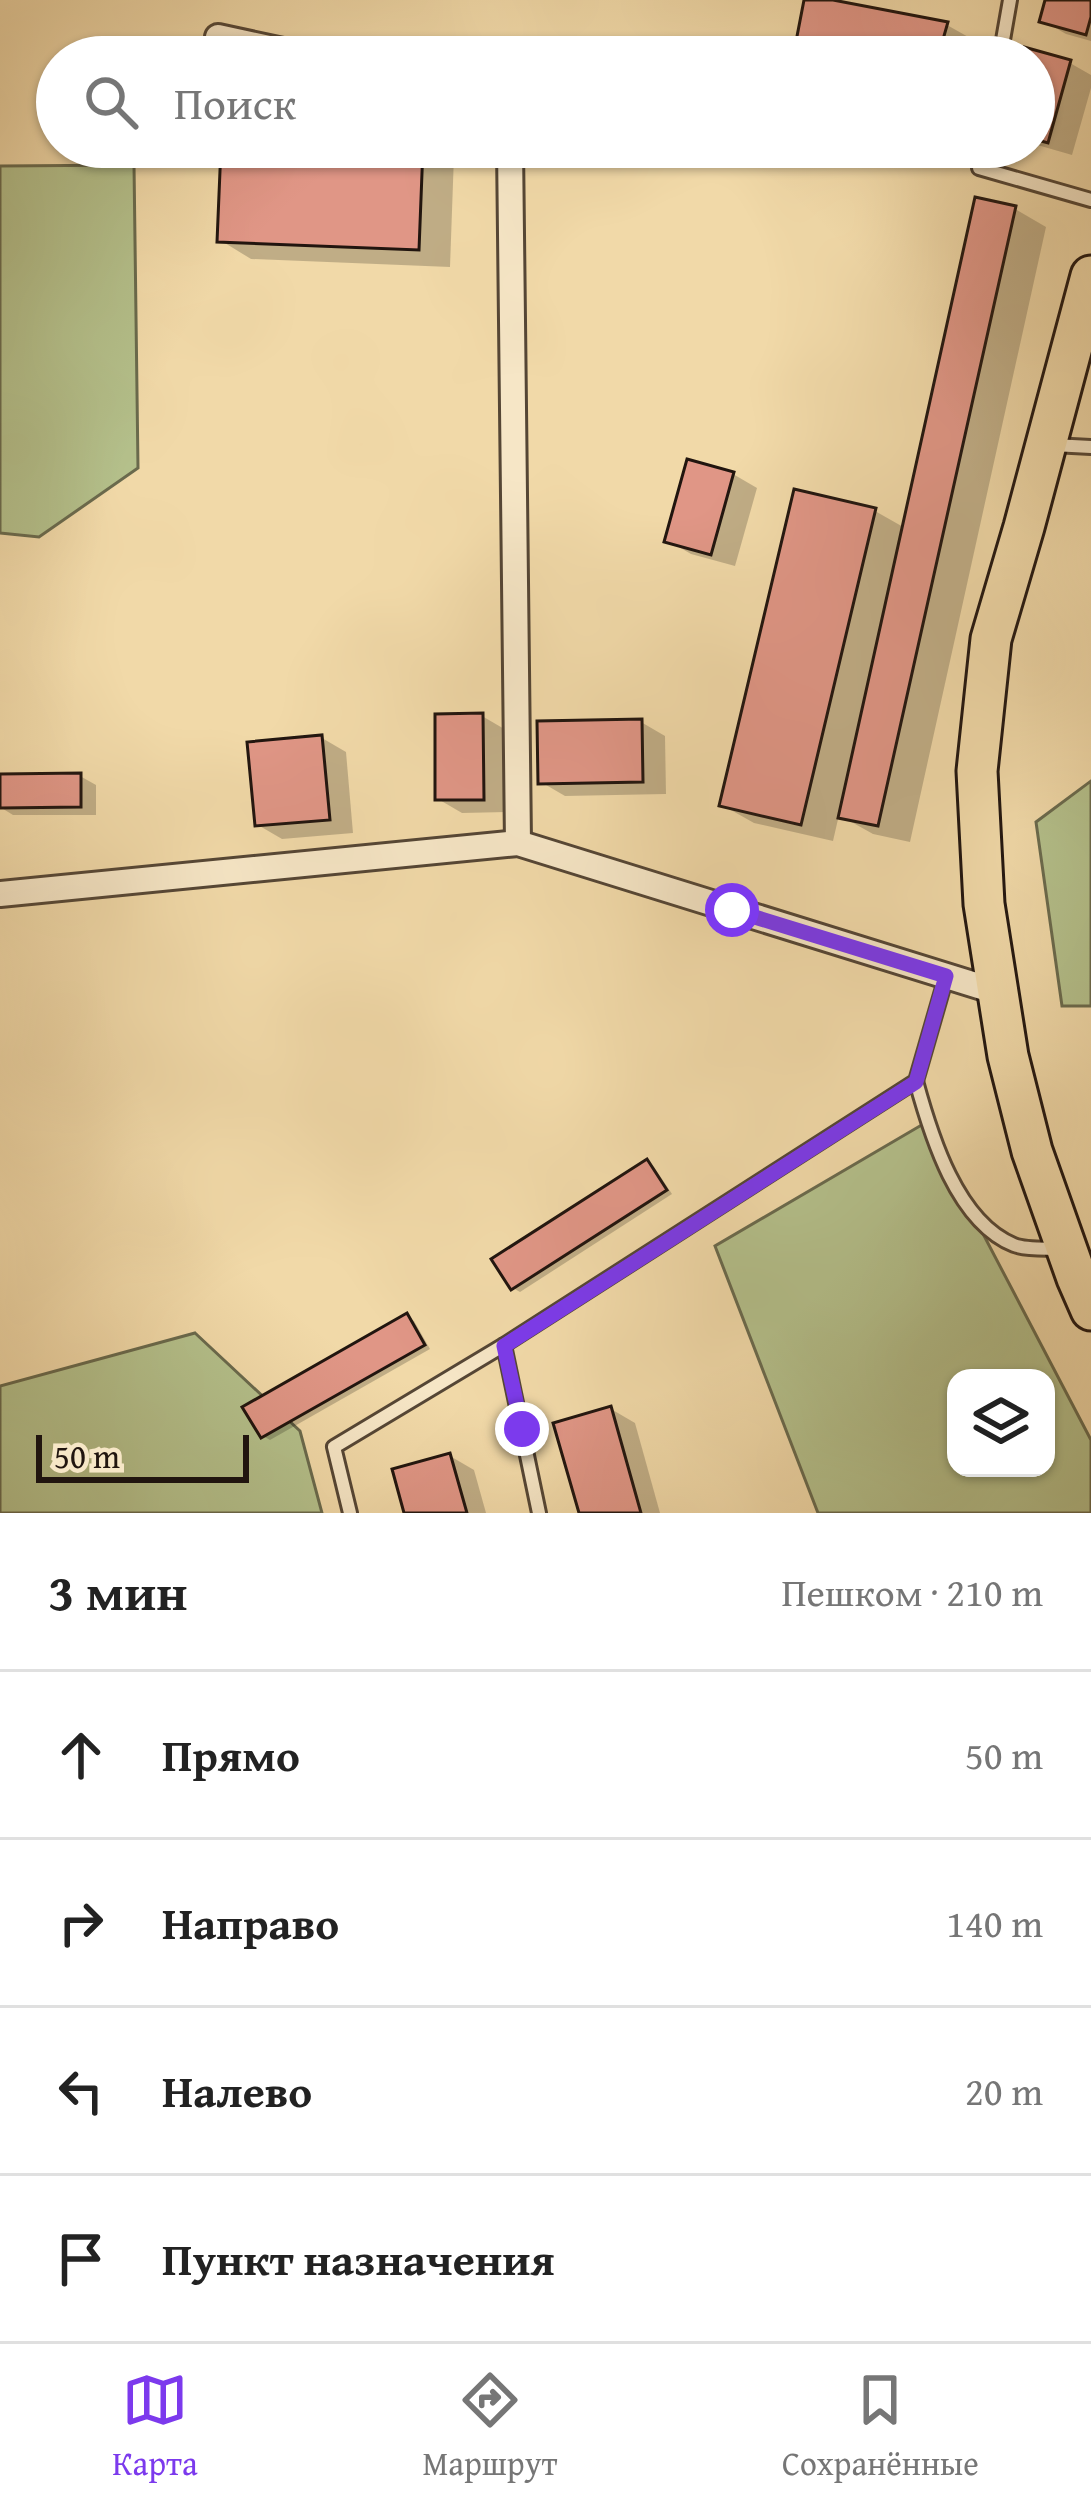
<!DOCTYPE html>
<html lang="ru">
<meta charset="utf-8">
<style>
:root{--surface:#fff;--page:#f2f2f2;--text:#222;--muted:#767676;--line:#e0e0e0;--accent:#7c3aed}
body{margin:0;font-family:"Gentium Book Plus",serif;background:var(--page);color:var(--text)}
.controls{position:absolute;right:36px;bottom:36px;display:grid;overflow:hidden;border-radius:24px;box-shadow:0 3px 9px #0004}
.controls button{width:108px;height:108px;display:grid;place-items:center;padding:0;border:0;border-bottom:3px solid var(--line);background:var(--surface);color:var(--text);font:60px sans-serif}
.scale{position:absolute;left:36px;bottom:30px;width:213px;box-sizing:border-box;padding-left:12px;border:6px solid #21150f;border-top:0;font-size:33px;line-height:42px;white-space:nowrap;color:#21150f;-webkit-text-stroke:9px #f6e6c6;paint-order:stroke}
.stop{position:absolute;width:36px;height:36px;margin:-27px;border:9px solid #7c3aed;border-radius:50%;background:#fff}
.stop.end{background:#7c3aed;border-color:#fff;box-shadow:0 3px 12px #0008}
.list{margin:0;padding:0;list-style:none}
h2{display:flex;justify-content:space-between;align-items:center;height:156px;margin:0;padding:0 48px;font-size:51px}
h2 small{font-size:39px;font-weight:400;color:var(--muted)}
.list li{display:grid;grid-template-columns:78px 1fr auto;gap:36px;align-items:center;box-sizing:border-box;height:168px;padding:0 48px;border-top:3px solid var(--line)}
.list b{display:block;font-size:45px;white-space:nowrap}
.list em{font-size:39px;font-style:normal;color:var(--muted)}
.icon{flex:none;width:66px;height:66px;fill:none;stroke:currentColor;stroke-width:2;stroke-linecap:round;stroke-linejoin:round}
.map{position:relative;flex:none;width:1091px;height:1513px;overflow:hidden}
.search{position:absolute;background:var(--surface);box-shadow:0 3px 9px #0004;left:36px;right:36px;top:36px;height:132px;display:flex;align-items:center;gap:30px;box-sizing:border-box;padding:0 42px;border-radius:66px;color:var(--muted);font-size:45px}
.sheet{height:828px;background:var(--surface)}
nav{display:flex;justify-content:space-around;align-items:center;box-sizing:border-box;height:168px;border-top:3px solid var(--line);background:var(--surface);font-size:33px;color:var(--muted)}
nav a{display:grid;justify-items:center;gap:6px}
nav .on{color:var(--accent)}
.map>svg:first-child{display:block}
</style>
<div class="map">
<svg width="1091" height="1513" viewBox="0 0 1091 1513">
<rect width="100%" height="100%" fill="#f1d9a8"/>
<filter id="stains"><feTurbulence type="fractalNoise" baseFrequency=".00167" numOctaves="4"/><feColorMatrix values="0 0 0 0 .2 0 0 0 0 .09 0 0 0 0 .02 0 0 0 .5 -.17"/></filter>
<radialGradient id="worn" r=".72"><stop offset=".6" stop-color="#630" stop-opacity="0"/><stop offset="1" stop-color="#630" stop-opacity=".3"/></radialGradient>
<g fill="#b4c08b" stroke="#6a6a4d" stroke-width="3" fill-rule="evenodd">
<polygon points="134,165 138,468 39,537 0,533 0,166"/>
<polygon points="1091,781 1091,1006 1062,1006 1036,822"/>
<path d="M925,1123L1091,1440V1513H818L715,1246ZM956,1378H1046V1468H956Z"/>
<polygon points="195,1333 300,1431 322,1513 0,1513 0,1386"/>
</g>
<g fill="#0003">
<polygon points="807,0 947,25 979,43 975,57 796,57"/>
<polygon points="1048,0 1091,0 1091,41 1066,34 1042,20"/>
<polygon points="1026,51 1070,63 1091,75 1091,88 1072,155 1034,144 1034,57 1025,57"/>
<polygon points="224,147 441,147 454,155 450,267 251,259 220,240"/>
<polygon points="1015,209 1046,227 910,842 873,834 839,815 833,841 754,823 722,805 875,511 905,528"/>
<polygon points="733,474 757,488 735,566 691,554 667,540"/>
<polygon points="482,716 506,730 507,812 462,813 438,799"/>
<polygon points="641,722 665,736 666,794 565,796 541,782"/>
<polygon points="322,738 346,752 353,833 282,839 258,825"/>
<polygon points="80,776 96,785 96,815 13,815 0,807 0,777"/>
<polygon points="647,1163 654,1167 672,1194 520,1292 513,1288"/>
<polygon points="407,1317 414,1321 430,1349 270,1440 263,1436"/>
<polygon points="611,1409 635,1423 660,1513 582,1513 557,1425"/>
<polygon points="450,1456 474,1470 486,1513 407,1513 395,1471"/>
</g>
<g fill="#e09686" stroke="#21150f" stroke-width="3">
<polygon points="804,0 833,0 948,22 938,57 793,57"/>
<polygon points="1045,0 1091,0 1091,17 1086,35 1039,22"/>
<polygon points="1024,47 1071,60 1048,143 1034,139 1034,57 1022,57"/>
<polygon points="221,147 423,147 419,250 217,242"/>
<polygon points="975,197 1016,206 878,826 838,818"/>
<polygon points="687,459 734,472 711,555 664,542"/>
<polygon points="794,489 876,508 801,825 719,806"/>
<polygon points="483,713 484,800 435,800 435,714"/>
<polygon points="642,719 643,782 538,784 537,721"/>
<polygon points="322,735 330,820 255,826 247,742"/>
<polygon points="81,773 81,807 0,808 0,774"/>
<polygon points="647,1159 667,1190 511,1290 491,1259"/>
<polygon points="407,1313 425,1345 261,1438 242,1407"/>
<polygon points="611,1406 641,1513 579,1513 553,1423"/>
<polygon points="450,1453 467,1513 404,1513 392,1469"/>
</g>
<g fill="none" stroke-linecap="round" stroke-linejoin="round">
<defs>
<g id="service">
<polyline points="1000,57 1010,0"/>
<polyline points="983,147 979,168 1091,200"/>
<polyline points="1053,445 1091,447"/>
<path d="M916,1081C931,1136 957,1222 1014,1245C1027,1250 1047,1248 1061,1249"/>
<polyline points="504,1345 539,1513"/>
<polyline points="350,1513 334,1447 504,1345 916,1081 946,977"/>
</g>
<g id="minor">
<polyline points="218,37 311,57"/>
<polyline points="510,147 518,843"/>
<polyline points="0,894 518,843 998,992"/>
</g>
<polyline id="trunk" points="1091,276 1024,527 991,639 977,771 984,904 1008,1056 1032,1151 1077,1278 1091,1310"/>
</defs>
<use href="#service" stroke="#554635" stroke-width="18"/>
<use href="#minor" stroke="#554635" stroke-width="30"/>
<use href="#trunk" stroke="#21150f" stroke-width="45"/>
<use href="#service" stroke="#f6e6c6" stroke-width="12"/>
<use href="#minor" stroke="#f6e6c6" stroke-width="24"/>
<use href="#trunk" stroke="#f1d9a8" stroke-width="39"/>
</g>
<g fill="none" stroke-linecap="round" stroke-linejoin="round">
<polyline stroke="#7c3aed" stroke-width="15" points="522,1429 504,1346 916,1082 946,976 732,910"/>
</g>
<rect width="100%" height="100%" filter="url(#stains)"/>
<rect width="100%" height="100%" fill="url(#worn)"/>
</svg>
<div class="controls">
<button><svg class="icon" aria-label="layers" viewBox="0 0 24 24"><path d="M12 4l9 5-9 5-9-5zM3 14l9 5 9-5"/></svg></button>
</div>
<div class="scale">50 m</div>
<div class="stop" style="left:732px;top:910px"></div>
<div class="stop end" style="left:522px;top:1429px"></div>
<div class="search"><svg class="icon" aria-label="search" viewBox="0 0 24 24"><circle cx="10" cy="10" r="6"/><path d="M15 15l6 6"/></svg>Поиск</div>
</div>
<section class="sheet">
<h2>3 мин<small>Пешком · 210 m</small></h2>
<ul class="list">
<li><svg class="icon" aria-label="ahead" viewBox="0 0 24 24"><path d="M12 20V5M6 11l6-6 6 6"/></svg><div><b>Прямо</b></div><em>50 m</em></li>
<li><svg class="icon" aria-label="right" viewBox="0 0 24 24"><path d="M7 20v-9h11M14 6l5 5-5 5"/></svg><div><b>Направо</b></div><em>140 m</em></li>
<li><svg class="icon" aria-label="left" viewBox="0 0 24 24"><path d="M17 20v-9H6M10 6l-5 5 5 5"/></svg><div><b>Налево</b></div><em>20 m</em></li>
<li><svg class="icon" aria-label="arrive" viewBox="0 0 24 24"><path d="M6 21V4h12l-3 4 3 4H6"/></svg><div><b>Пункт назначения</b></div></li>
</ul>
</section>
<nav>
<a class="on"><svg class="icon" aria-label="map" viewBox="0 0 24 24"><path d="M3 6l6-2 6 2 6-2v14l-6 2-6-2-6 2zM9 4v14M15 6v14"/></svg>Карта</a>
<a><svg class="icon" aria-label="directions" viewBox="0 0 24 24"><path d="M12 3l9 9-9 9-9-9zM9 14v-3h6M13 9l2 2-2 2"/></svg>Маршрут</a>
<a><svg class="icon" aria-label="saved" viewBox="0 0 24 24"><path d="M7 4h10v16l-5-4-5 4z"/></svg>Сохранённые</a>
</nav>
